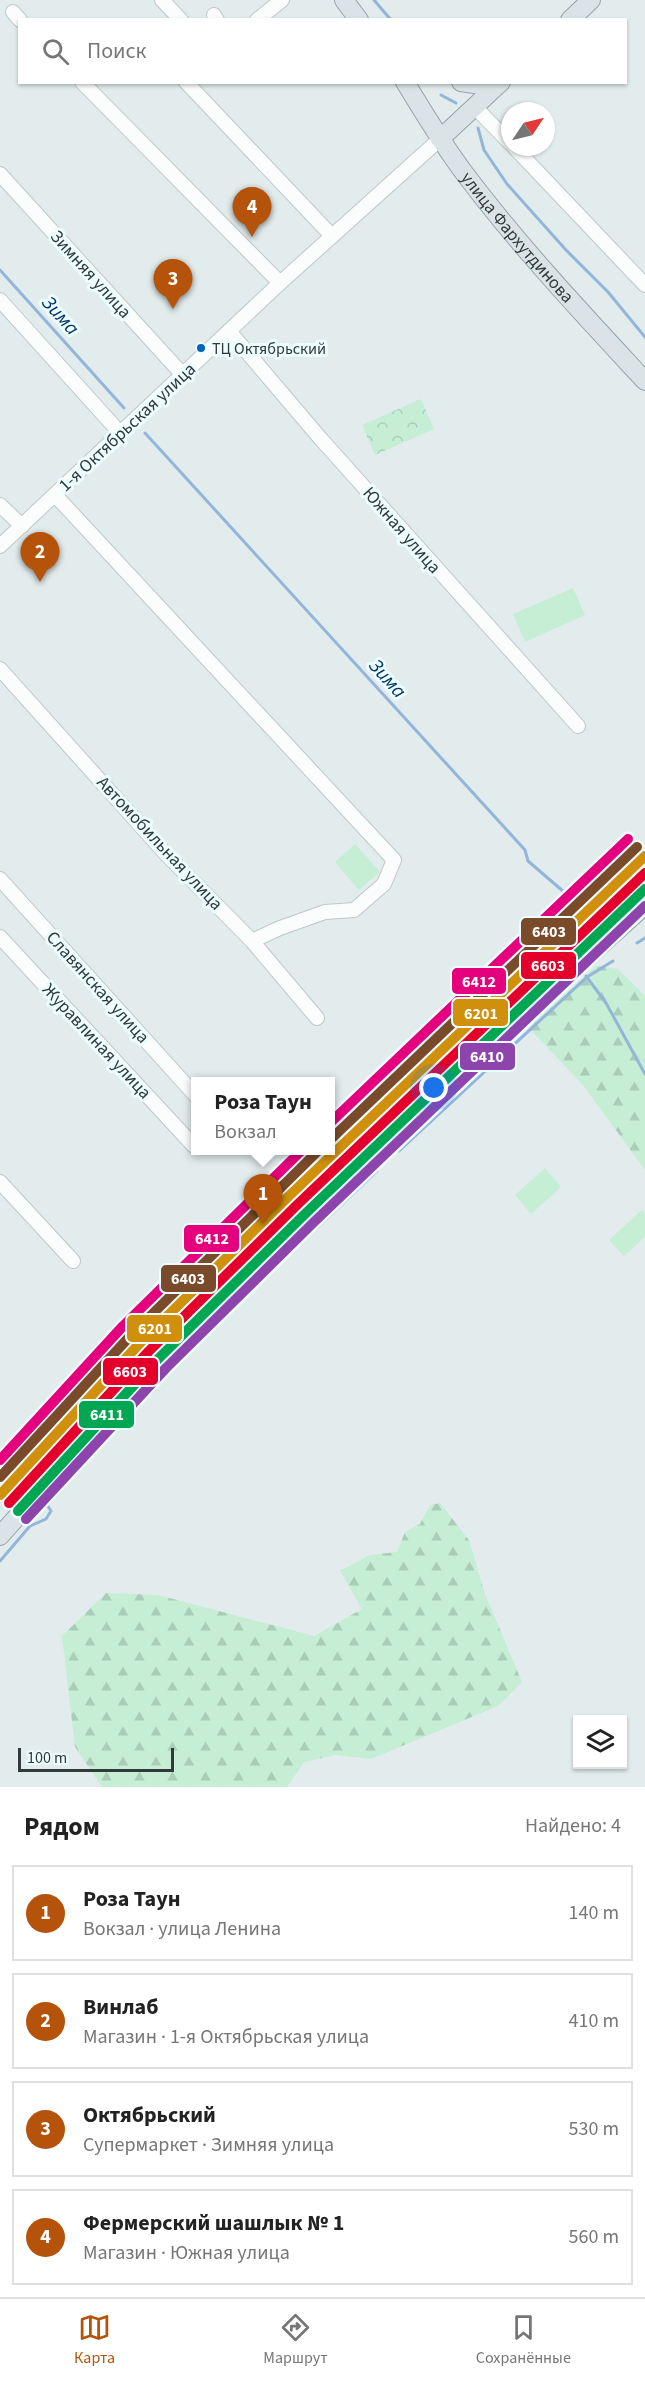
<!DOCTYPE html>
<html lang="ru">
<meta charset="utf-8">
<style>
:root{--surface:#fff;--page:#f6f6f6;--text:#222;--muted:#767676;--line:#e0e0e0;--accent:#b45309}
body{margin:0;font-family:"Source Sans 3",sans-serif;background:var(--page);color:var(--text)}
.controls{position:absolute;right:18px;bottom:18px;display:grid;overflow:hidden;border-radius:0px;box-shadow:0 2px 4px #0004}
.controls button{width:54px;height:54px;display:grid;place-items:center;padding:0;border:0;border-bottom:2px solid var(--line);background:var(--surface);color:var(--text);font:30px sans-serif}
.compass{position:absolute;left:501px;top:102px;width:54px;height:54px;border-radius:50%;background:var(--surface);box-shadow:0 2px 4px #0004;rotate:55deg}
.scale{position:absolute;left:18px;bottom:15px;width:156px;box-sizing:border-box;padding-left:6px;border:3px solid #33393a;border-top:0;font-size:16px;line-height:21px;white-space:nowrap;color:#33393a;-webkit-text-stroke:4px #ebfdff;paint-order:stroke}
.you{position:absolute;left:434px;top:1088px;width:21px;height:21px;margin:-15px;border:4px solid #fff;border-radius:50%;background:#1a73e8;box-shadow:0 0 0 9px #1a73e833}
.badge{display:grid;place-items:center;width:39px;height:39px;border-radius:50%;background:var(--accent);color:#fff;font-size:20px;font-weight:700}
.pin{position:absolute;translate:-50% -50px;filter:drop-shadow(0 2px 3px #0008)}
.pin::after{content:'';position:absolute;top:32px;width:21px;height:18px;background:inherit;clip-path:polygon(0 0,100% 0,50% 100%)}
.popup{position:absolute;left:191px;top:1077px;width:144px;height:78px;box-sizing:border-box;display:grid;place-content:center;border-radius:0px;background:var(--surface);filter:drop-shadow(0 2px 4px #0005);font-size:20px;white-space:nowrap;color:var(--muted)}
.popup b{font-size:22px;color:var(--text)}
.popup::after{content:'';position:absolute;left:50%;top:100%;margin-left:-12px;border:12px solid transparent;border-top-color:var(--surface)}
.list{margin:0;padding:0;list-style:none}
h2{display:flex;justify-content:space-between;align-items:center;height:78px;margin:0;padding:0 24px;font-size:26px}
h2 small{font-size:20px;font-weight:400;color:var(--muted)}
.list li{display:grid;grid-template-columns:39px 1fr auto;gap:18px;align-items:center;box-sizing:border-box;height:96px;margin:0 12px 12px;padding:0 12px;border:2px solid var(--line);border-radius:0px}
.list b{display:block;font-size:22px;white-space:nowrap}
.list p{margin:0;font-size:20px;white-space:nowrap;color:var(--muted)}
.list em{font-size:20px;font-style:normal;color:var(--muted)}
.icon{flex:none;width:33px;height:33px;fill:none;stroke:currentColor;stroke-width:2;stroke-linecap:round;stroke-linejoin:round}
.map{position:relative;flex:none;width:645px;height:1787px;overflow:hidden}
.search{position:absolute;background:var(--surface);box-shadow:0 2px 4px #0004;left:18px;right:18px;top:18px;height:66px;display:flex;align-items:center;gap:15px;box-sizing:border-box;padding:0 21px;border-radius:0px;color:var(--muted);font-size:22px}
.sheet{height:510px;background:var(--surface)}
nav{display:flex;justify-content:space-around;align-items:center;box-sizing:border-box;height:84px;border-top:2px solid var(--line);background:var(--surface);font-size:16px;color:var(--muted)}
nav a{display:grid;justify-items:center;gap:3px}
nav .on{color:var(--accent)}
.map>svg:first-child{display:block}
</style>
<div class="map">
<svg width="645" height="1787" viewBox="0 0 645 1787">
<defs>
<pattern id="forest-firs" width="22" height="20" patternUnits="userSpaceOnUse" patternTransform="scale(1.5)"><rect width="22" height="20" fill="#c5eed5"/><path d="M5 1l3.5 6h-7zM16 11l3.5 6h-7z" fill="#aacdb8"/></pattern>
<pattern id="park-crowns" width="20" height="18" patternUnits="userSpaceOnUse" patternTransform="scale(1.5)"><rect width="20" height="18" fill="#c5eed5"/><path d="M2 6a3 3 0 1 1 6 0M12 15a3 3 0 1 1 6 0" fill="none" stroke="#aacdb8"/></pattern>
</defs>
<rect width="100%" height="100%" fill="#e2eced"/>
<g fill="#c5eed5">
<polygon points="573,588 585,615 525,642 513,614"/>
<polygon points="355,844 380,872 359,890 335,862"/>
<polygon points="545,1168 561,1187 531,1214 515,1195"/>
<polygon points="642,1210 645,1214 645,1237 624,1256 609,1240"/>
</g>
<g fill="url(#forest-firs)">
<polygon points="596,966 618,969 645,996 645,1170 583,1085 528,1027"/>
<polygon points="440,1503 469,1540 485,1594 522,1682 498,1706 371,1759 335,1755 304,1762 287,1787 102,1787 75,1747 62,1636 106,1593 158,1595 314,1636 362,1609 340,1571 370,1555 397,1552 405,1532 420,1524 430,1505"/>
</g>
<polygon fill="url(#park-crowns)" points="421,399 434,429 375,455 362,425"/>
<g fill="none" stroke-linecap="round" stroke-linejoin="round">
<g stroke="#93b5da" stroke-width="3">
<polyline points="374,0 391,20"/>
<polyline points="441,95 456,103"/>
<polyline points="478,128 484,150 507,184 566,250 608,292 645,337"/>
<polyline points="0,270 124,408"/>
<polyline points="145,433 525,850 528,861 571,898 565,905 556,906 536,930 543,934"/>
<polyline points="586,925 645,871"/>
<polyline points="637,943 645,938"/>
<polyline points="560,950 568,958"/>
<polyline points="586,976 606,1003 645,1074"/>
<polyline points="399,1151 587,977 613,961"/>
<polyline points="170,1371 273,1269 377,1171"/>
<polyline points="0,1561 30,1526 46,1519 51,1511 47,1505 133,1410 155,1389"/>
</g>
<defs>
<g id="minor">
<polyline points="162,0 181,20"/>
<polyline points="13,12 20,20"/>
<polyline points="214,15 217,20"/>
<polyline points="257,20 282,0"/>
<polyline points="82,82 280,283"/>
<polyline points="186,82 332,236"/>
<polyline points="475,107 510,143"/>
<polyline points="514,147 645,285"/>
<polyline points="0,174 183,375"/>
<polyline points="0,300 121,434"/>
<polyline points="229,331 320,438 578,726"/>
<polyline points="55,495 394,860 384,884 354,910 325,912 280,928 252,941"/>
<polyline points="0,505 22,526"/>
<polyline points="0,546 280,283 440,139"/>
<polyline points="0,669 166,854 252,941 317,1018"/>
<polyline points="0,879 196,1096"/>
<polyline points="0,937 194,1146"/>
<polyline points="0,1182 73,1261"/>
</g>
<g id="major">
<polyline points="344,0 359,20"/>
<polyline points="570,20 591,0"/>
<path id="s1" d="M405,82C424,113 443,145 465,174C520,247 583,314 645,381"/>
<polyline points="461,82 481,85 497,82"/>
<polyline points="440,139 501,82"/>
<polyline points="0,1536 121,1399 242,1279 380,1144 645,905"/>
</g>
</defs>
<use href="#minor" stroke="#bfc7c8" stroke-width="16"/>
<use href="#major" stroke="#91a5ab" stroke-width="20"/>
<use href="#minor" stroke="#fbfcfc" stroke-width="14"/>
<use href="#major" stroke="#dae4e7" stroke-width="18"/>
<defs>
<polyline id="rail-1" points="0,1495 140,1343 290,1195 645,856"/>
<polyline id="rail-2" points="9,1503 149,1351 298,1204 645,873"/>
<g id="rail-3">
<polyline points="330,1140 637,847"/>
<polyline points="0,1477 132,1334 319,1150"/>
</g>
<polyline id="rail-4" points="18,1511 157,1360 307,1212 645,889"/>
<g id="rail-5">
<polyline points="330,1123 628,839"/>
<polyline points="0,1460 123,1326 302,1150"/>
</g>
<polyline id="rail-6" points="26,1519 166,1368 315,1221 645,906"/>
</defs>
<use href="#rail-1" stroke="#ebfdff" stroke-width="15"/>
<use href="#rail-2" stroke="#ebfdff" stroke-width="15"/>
<use href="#rail-3" stroke="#ebfdff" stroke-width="15"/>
<use href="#rail-4" stroke="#ebfdff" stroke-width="15"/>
<use href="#rail-5" stroke="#ebfdff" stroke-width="15"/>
<use href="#rail-6" stroke="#ebfdff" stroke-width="15"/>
<use href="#rail-1" stroke="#d0900c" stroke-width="10"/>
<use href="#rail-2" stroke="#e4002b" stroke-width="10"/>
<use href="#rail-3" stroke="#7a4b2a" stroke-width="10"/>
<use href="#rail-4" stroke="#00a651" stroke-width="10"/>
<use href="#rail-5" stroke="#e5007d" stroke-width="10"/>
<use href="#rail-6" stroke="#8e44ad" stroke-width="10"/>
</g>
<circle fill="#0065bd" stroke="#ebfdff" stroke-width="2" cx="201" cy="348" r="5"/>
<g text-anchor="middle" stroke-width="6" stroke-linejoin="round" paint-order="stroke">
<g font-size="16" fill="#33393a" stroke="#ebfdff" text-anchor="start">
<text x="212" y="354">ТЦ Октябрьский</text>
</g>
<g font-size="18" fill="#33393a" stroke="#ebfdff">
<text dy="6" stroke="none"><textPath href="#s1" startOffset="192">улица Фархутдинова</textPath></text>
<text transform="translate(91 274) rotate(48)" y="6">Зимняя улица</text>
<text transform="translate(127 427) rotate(-43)" y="6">1-я Октябрьская улица</text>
<text transform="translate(402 530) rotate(49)" y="6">Южная улица</text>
<text transform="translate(160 843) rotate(47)" y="6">Автомобильная улица</text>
<text transform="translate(98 987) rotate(48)" y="6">Славянская улица</text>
<text transform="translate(97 1041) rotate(47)" y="6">Журавлиная улица</text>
</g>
<g font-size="20" font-style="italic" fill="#013262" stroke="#ebfdff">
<text transform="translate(61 315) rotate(48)" y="7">Зима</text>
<text transform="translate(388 678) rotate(48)" y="7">Зима</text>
</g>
</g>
<g stroke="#ebfdff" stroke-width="2">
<rect x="520" y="917" width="57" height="29" rx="6" fill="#7a4b2a"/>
<rect x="520" y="951" width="57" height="29" rx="6" fill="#e4002b"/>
<rect x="451" y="967" width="56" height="28" rx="6" fill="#e5007d"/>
<rect x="452" y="998" width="57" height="29" rx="6" fill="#d0900c"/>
<rect x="459" y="1042" width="57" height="29" rx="6" fill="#8e44ad"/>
<rect x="183" y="1224" width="57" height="29" rx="6" fill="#e5007d"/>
<rect x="160" y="1264" width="57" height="29" rx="6" fill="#7a4b2a"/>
<rect x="126" y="1314" width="57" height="29" rx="6" fill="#d0900c"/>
<rect x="102" y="1357" width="57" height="29" rx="6" fill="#e4002b"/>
<rect x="78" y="1400" width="57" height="29" rx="6" fill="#00a651"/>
</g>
<g font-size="16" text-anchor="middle" font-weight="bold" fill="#fff">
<text x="549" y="937">6403</text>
<text x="548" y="971">6603</text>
<text x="479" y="987">6412</text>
<text x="481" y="1019">6201</text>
<text x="487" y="1062">6410</text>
<text x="212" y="1244">6412</text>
<text x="188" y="1284">6403</text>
<text x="155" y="1334">6201</text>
<text x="130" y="1377">6603</text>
<text x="107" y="1420">6411</text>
</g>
</svg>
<div class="controls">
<button><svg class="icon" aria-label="layers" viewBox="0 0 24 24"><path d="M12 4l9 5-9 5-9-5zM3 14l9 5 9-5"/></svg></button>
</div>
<svg class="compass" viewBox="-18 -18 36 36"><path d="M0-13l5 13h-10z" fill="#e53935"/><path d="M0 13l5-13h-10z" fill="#767676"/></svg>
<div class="scale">100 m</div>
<div class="you"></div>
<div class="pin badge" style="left:263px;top:1224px">1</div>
<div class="popup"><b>Роза Таун</b>Вокзал</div>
<div class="pin badge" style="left:40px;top:582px">2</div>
<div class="pin badge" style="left:173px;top:309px">3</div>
<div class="pin badge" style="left:252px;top:237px">4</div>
<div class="search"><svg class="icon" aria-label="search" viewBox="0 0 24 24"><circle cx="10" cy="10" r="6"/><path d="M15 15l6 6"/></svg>Поиск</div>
</div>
<section class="sheet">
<h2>Рядом<small>Найдено: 4</small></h2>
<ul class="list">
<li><span class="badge">1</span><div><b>Роза Таун</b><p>Вокзал · улица Ленина</p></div><em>140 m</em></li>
<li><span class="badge">2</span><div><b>Винлаб</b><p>Магазин · 1-я Октябрьская улица</p></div><em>410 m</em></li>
<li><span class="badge">3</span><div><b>Октябрьский</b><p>Супермаркет · Зимняя улица</p></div><em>530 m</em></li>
<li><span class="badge">4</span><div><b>Фермерский шашлык № 1</b><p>Магазин · Южная улица</p></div><em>560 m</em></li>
</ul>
</section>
<nav>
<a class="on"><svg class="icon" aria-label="map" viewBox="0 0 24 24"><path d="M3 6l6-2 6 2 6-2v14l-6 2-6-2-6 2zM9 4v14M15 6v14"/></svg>Карта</a>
<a><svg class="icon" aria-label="directions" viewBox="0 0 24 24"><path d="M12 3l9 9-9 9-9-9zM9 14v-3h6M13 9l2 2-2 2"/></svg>Маршрут</a>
<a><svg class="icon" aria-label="saved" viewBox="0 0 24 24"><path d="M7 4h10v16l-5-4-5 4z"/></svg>Сохранённые</a>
</nav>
